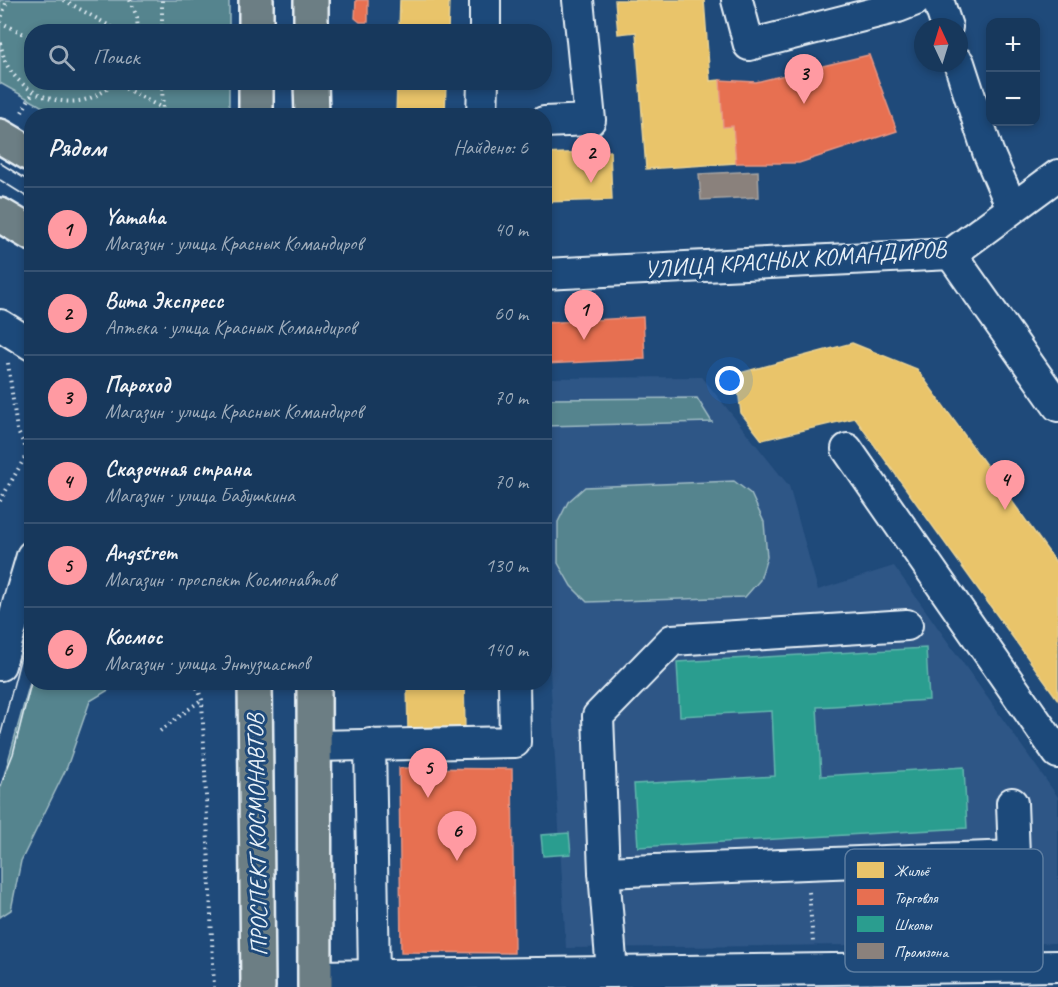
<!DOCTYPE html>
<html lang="ru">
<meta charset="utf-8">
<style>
:root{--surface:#17385c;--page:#203f62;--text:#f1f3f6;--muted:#9eacbb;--line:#365272;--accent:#ff9aa2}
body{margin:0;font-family:Caveat,sans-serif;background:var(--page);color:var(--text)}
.controls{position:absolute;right:18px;top:18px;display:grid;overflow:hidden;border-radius:12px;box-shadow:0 3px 9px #0003}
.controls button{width:54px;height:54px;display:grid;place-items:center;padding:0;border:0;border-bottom:2px solid var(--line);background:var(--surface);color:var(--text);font:30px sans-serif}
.compass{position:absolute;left:914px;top:18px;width:54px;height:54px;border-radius:50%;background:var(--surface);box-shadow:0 3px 9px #0003;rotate:356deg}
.you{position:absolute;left:730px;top:381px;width:21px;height:21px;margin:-15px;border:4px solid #fff;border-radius:50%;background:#1a73e8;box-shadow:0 0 0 9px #1a73e833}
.badge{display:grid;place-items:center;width:39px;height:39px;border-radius:50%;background:var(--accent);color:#111;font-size:20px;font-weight:700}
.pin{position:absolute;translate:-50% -50px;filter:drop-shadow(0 2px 3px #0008)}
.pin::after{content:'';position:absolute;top:32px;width:21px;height:18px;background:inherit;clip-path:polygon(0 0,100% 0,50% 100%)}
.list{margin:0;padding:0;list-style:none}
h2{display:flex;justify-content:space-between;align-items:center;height:78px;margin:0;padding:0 24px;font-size:26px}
h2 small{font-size:20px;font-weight:400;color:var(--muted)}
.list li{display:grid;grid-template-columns:39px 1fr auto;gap:18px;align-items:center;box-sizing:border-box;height:84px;padding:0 24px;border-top:2px solid var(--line)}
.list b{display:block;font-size:22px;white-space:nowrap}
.list p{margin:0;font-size:20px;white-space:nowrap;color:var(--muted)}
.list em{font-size:20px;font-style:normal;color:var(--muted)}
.icon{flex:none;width:33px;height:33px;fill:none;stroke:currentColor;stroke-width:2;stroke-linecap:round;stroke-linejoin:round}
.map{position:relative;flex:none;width:1058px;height:987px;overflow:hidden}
.search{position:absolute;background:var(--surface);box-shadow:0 3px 9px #0003;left:24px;top:24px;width:528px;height:66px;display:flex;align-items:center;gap:15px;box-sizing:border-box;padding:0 21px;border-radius:24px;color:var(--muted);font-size:22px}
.panel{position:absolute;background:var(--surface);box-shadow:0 3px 9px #0003;left:24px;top:108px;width:528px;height:582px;border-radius:24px}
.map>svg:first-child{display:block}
</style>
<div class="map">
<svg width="1058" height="987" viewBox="0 0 1058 987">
<rect width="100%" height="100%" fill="#1f4a7a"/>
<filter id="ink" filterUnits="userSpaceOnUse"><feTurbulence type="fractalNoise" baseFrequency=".0167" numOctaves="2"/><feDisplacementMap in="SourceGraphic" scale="12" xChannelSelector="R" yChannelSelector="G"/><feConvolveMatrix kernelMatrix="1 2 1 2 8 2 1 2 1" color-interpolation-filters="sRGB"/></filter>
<g filter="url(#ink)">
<polygon fill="#2e5686" points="702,377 789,486 818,590 894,566 1058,797 1058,943 566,948 545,587 544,378"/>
<g fill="#54848e" stroke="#9ebac3" stroke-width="1.5">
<polygon points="0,0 229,0 229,31 32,32 32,82 229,83 229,115 57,115 0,83"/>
<polygon points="697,398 712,422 545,426 545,399"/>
<polygon points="734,481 751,494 764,522 767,557 760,580 745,597 587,602 571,586 558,563 558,522 568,502 585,487"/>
<polygon points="31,679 32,682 120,683 90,701 67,767 21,861 11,910 0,917 0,790"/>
</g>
<g fill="#e9c46a" stroke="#e9d295" stroke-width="1.5">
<polygon points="400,0 449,0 448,32 399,32"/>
<polygon points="615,0 704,0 710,81 720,80 723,127 733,126 736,163 646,169 636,32 618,34"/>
<polygon points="397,82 446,82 445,116 396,116"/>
<polygon points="610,151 612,200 544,202 544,154"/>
<polygon points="852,343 917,369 1058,565 1058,700 855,418 762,440 741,413 736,374"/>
<polygon points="407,682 464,682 465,730 408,731"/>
</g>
<g fill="#e76f51" stroke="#e79683" stroke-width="1.5">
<polygon points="356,0 368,0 368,22 360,22 355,18"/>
<polygon points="869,55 897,131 799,163 736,163 733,126 723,127 720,80 756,82"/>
<polygon points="643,317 645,359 544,364 544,323"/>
<polygon points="399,768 512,769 514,953 401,952"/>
</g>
<g fill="#2a9d8f" stroke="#63b6ae" stroke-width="1.5">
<polygon points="926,648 929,700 817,707 821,776 964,767 967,828 638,847 634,784 775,776 772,711 680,716 677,662"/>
<polygon points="569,833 571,854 543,856 541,835"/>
</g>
<polygon fill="#8a817c" stroke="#a6a3a1" stroke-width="1.5" points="758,171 759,197 701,200 699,174"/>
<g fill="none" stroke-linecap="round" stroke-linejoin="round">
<defs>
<g id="minor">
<polyline points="737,0 749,45 898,7 916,0"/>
<polyline points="938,0 947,27"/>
<polyline points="485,32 485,0"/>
<polyline points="959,63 988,152 1012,208"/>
<polyline points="482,116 483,82"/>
<polyline points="544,122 590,120 578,0"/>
<polyline points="951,254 1058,406"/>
<polyline points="544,274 951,254 1058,175"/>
<polyline points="0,325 32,345"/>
<polyline points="847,449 1058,753"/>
<polyline points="0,665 32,556"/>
<polyline points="370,744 374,975"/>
<polyline points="314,746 515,742 514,682"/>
<polyline points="604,872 1014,856 1012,803"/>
<polyline points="612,972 604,872 598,716 672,640 907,625"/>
<polyline points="315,976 1058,966"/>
</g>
<g id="major">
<polyline points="256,0 256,32"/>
<polyline points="311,0 311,32"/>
<polyline points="256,82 256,116"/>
<polyline points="311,82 312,116"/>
<polyline points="0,136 32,155"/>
<polyline points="0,215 32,234"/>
<polyline points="255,682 258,987"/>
<polyline points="314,682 315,987"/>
</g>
</defs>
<use href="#minor" stroke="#e8f1f8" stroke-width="34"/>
<use href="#major" stroke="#e8f1f8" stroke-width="38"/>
<g stroke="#e8f1f8" stroke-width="4" stroke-dasharray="1.5 4.5" stroke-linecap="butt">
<polyline points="64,0 120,32"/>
<polyline points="130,0 137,17 138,32"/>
<polyline points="0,22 32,38"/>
<polyline points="0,22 7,0"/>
<polyline points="162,32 162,0"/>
<path d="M0,43C2,49 3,56 5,61C17,88 50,105 79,101C93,99 105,91 117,82"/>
<polyline points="162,82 163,116"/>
<polyline points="115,83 162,108"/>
<polyline points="22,112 33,92"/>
<polyline points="8,363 17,430 28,452"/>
<polyline points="0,501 28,452 32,438"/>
<polyline points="195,682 202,700 214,987"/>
<polyline points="160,731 201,700"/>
<polyline points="809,892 813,942"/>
</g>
<use href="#minor" stroke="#1f4a7a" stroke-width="30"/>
<use href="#major" stroke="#6c7e84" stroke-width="33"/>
<g stroke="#e8f1f8" stroke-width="1.5">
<polyline points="0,163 32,183"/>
<polyline points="0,180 32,200"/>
<polyline points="0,737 32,614"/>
<polyline points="0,787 13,754 32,679"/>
</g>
</g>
</g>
<g text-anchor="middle" stroke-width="6" stroke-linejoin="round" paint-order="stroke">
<g font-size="24" fill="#e8f1f8" stroke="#1f4a7a">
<text transform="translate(795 259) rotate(-4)" y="8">УЛИЦА КРАСНЫХ КОМАНДИРОВ</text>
<text transform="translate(257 835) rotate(-91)" y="8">ПРОСПЕКТ КОСМОНАВТОВ</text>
</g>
</g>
<rect x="845" y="849" width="198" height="123" rx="9" fill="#1f4a7a" stroke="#5b7ca0" stroke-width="1.5"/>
<rect x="857" y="862" width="27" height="16" fill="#e9c46a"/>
<rect x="857" y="889" width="27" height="16" fill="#e76f51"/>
<rect x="857" y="916" width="27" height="16" fill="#2a9d8f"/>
<rect x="857" y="943" width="27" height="16" fill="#8a817c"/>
<g font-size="16" fill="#e8f1f8">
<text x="894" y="876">Жильё</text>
<text x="894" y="903">Торговля</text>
<text x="894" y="930">Школы</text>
<text x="894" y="957">Промзона</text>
</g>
</svg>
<div class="controls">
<button>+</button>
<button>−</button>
</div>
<svg class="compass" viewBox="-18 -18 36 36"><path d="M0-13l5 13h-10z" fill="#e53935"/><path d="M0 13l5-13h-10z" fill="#9eacbb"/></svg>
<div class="you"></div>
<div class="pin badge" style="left:584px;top:340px">1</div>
<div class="pin badge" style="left:591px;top:183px">2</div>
<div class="pin badge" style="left:804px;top:104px">3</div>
<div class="pin badge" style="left:1005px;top:510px">4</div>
<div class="pin badge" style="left:428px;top:798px">5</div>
<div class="pin badge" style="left:457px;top:861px">6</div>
<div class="search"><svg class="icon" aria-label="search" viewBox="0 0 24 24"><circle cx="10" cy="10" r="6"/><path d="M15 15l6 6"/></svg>Поиск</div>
<section class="panel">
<h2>Рядом<small>Найдено: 6</small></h2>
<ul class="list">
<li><span class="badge">1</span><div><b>Yamaha</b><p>Магазин · улица Красных Командиров</p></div><em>40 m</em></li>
<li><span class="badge">2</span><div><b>Вита Экспресс</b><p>Аптека · улица Красных Командиров</p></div><em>60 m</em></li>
<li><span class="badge">3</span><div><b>Пароход</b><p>Магазин · улица Красных Командиров</p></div><em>70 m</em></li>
<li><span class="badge">4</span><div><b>Сказочная страна</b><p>Магазин · улица Бабушкина</p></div><em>70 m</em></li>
<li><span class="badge">5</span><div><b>Angstrem</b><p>Магазин · проспект Космонавтов</p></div><em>130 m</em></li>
<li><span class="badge">6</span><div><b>Космос</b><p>Магазин · улица Энтузиастов</p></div><em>140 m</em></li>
</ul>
</section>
</div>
